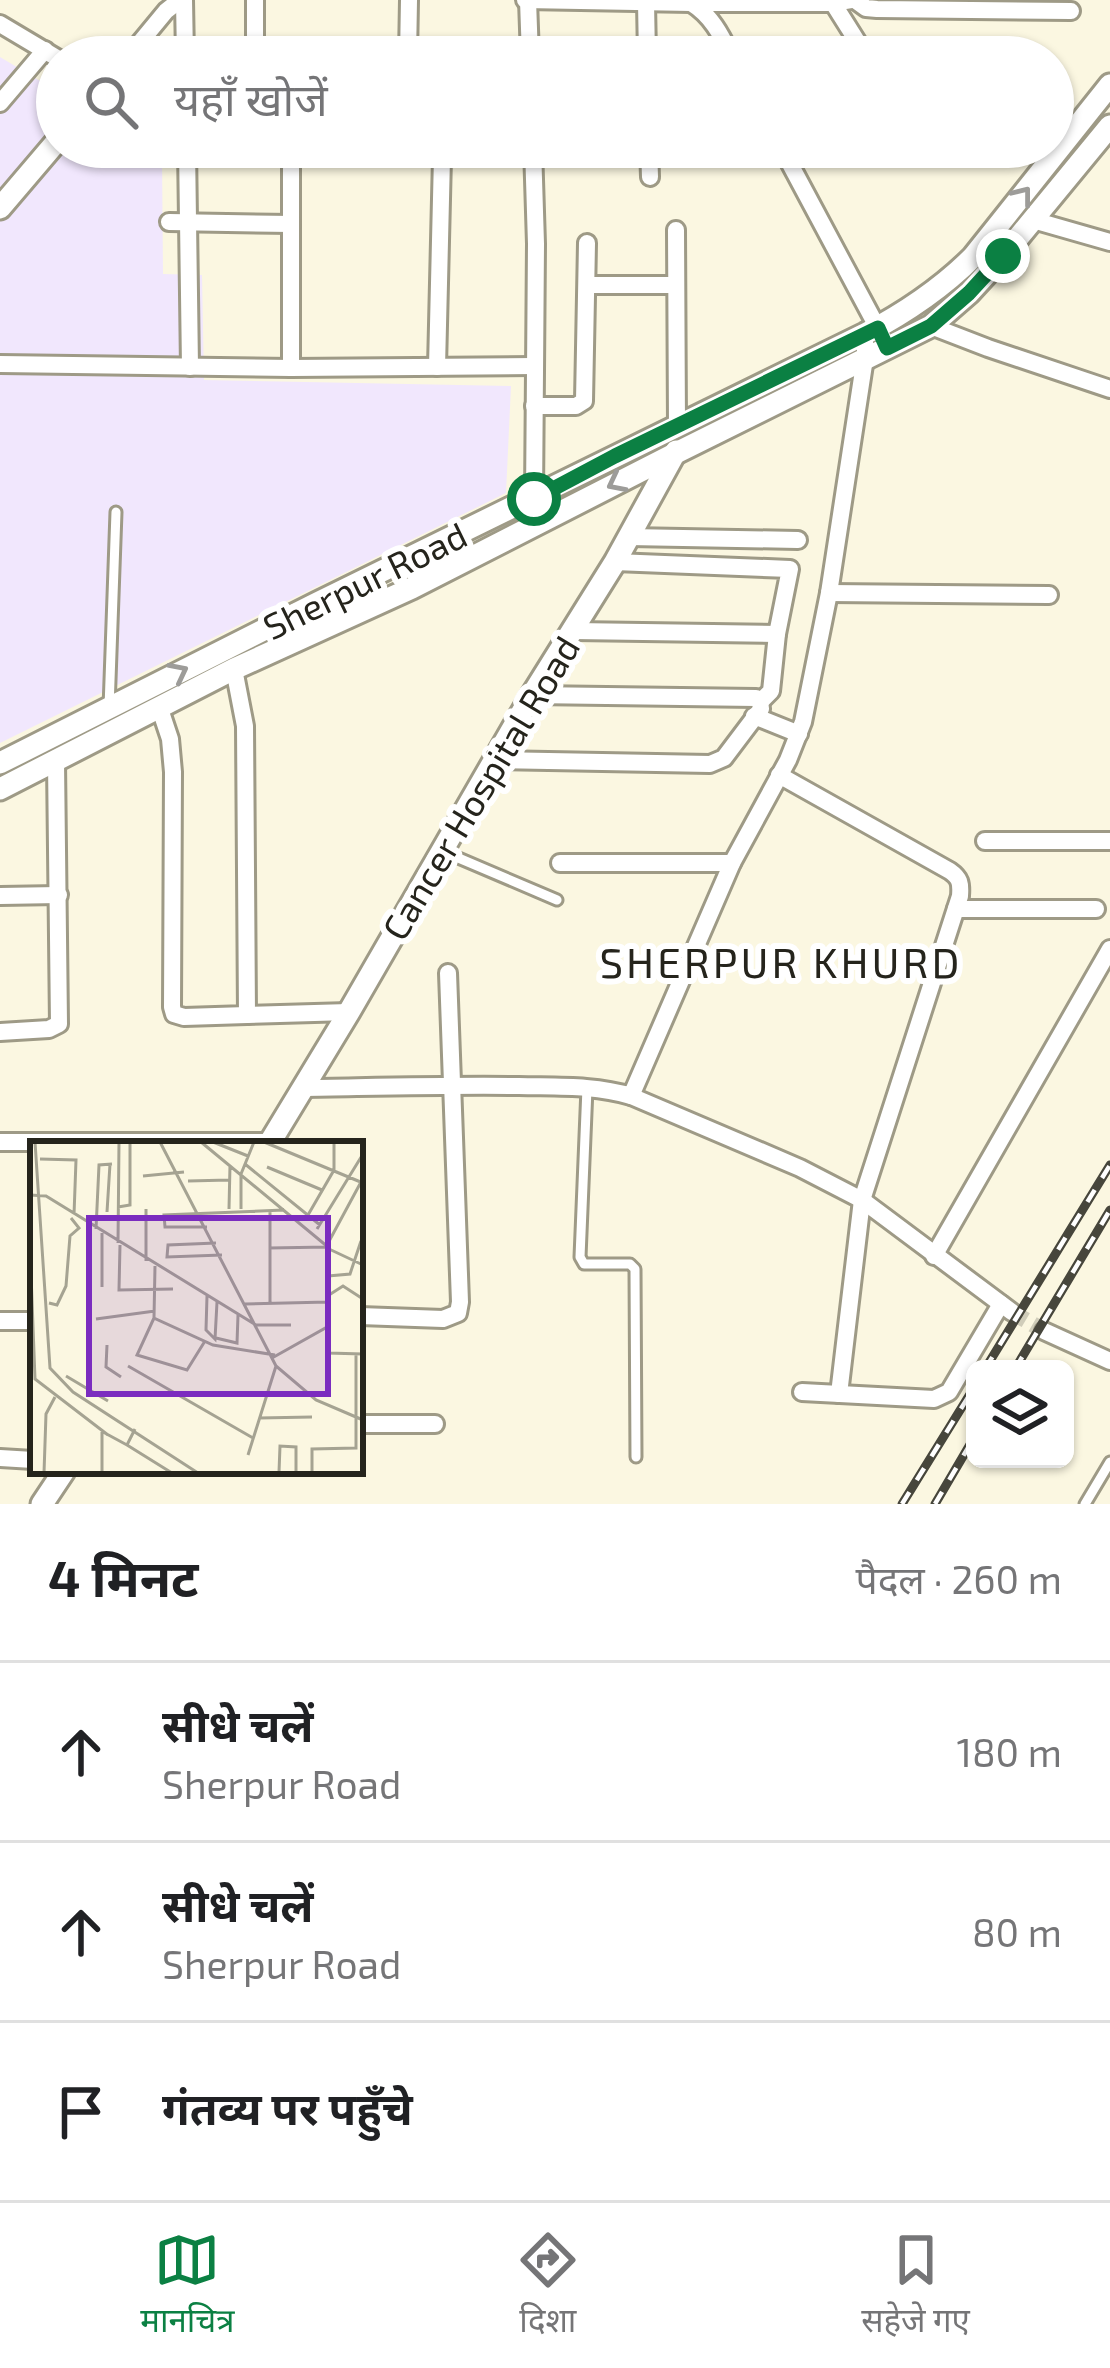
<!DOCTYPE html>
<html lang="hi">
<meta charset="utf-8">
<style>
:root{--surface:#fff;--page:#f6f6f6;--text:#202124;--muted:#757577;--line:#e0e0e0;--accent:#0b8043}
body{margin:0;font-family:"Exo 2","Noto Sans Devanagari",sans-serif;background:var(--page);color:var(--text)}
.controls{position:absolute;right:36px;bottom:36px;display:grid;overflow:hidden;border-radius:18px;box-shadow:0 3px 9px #0004}
.controls button{width:108px;height:108px;display:grid;place-items:center;padding:0;border:0;border-bottom:3px solid var(--line);background:var(--surface);color:var(--text);font:60px sans-serif}
.stop{position:absolute;width:36px;height:36px;margin:-27px;border:9px solid #0b8043;border-radius:50%;background:#fff}
.stop.end{background:#0b8043;border-color:#fff;box-shadow:0 3px 12px #0008}
.list{margin:0;padding:0;list-style:none}
h2{display:flex;justify-content:space-between;align-items:center;height:156px;margin:0;padding:0 48px;font-size:51px}
h2 small{font-size:39px;font-weight:400;color:var(--muted)}
.list li{display:grid;grid-template-columns:78px 1fr auto;gap:36px;align-items:center;box-sizing:border-box;height:180px;padding:0 48px;border-top:3px solid var(--line)}
.list b{display:block;font-size:45px;white-space:nowrap}
.list p{margin:0;font-size:39px;white-space:nowrap;color:var(--muted)}
.list em{font-size:39px;font-style:normal;color:var(--muted)}
.icon{flex:none;width:66px;height:66px;fill:none;stroke:currentColor;stroke-width:2;stroke-linecap:round;stroke-linejoin:round}
.map{position:relative;flex:none;width:1110px;height:1504px;overflow:hidden}
.search{position:absolute;background:var(--surface);box-shadow:0 3px 9px #0004;left:36px;right:36px;top:36px;height:132px;display:flex;align-items:center;gap:30px;box-sizing:border-box;padding:0 42px;border-radius:66px;color:var(--muted);font-size:45px}
.sheet{height:696px;background:var(--surface)}
nav{display:flex;justify-content:space-around;align-items:center;box-sizing:border-box;height:168px;border-top:3px solid var(--line);background:var(--surface);font-size:33px;color:var(--muted)}
nav a{display:grid;justify-items:center;gap:6px}
nav .on{color:var(--accent)}
.map>svg:first-child{display:block}
</style>
<div class="map">
<svg width="1110" height="1504" viewBox="0 0 1110 1504">
<rect width="100%" height="100%" fill="#fbf7e1"/>
<polygon fill="#f1e7fd" points="0,57 57,91 57,147 150,147 162,154 163,274 202,275 204,380 511,386 506,493 0,743"/>
<g fill="none" stroke-linecap="round" stroke-linejoin="round">
<polyline stroke="#d0cdba" stroke-width="16" stroke-dasharray="16 8" stroke-linecap="butt" points="1012,1312 1044,1331"/>
<defs>
<g id="service">
<polyline points="109,708 116,512"/>
<polyline points="442,851 557,900"/>
<polyline points="587,1088 580,1257 584,1264 630,1264 635,1269 636,1457"/>
<polyline points="1085,1504 1110,1462"/>
</g>
<g id="minor">
<polyline points="184,0 185,57"/>
<polyline points="255,0 255,57"/>
<path d="M525,0L691,3C712,16 721,35 732,57"/>
<polyline points="528,0 530,57"/>
<polyline points="855,0 866,8 877,9 1071,11"/>
<polyline points="646,2 647,57"/>
<polyline points="691,3 833,3 851,0"/>
<polyline points="833,3 867,57"/>
<polyline points="0,24 57,58"/>
<polyline points="128,57 166,11 180,0"/>
<polyline points="408,57 409,0"/>
<polyline points="0,103 45,50"/>
<polyline points="187,147 190,367"/>
<polyline points="291,147 291,368"/>
<polyline points="533,147 536,244 534,499 537,506"/>
<polyline points="649,147 650,177"/>
<polyline points="781,147 882,336"/>
<polyline points="1033,220 1110,242"/>
<polyline points="169,222 291,224"/>
<polyline points="676,230 677,426"/>
<polyline points="587,285 676,285"/>
<polyline points="931,326 988,348 1110,389"/>
<polyline points="0,364 291,368 534,366"/>
<polyline points="437,367 442,157"/>
<polyline points="534,406 576,406 584,401 587,243"/>
<polyline points="629,537 798,540"/>
<polyline points="615,562 790,569 777,634 771,691 760,702"/>
<polyline points="829,593 1049,595"/>
<polyline points="574,631 777,634"/>
<polyline points="159,706 170,739 173,772 172,1007 174,1014 184,1017 247,1015 245,726 234,669"/>
<polyline points="754,716 799,734"/>
<polyline points="494,760 710,764 724,758 761,709 760,702 756,698 532,695"/>
<polyline points="985,841 1110,841"/>
<polyline points="560,863 732,863"/>
<polyline points="0,896 59,895"/>
<polyline points="956,909 1096,909"/>
<polyline points="247,1015 349,1012"/>
<polyline points="0,1032 49,1029 59,1024 56,762"/>
<path d="M303,1088C375,1087 447,1085 519,1086C557,1087 595,1085 631,1096L732,863L788,760L803,722L829,593L865,358V334"/>
<path d="M631,1096L800,1168L862,1200L960,896C961,883 960,878 950,871L779,775"/>
<polyline points="0,1142 270,1142"/>
<polyline points="862,1200 1012,1312"/>
<polyline points="934,1256 1110,949"/>
<polyline points="360,1316 443,1319 458,1313 460,1302 448,973"/>
<polyline points="0,1321 33,1321"/>
<polyline points="1044,1331 1110,1361"/>
<polyline points="802,1392 934,1399 949,1392 1001,1304"/>
<polyline points="839,1394 862,1200"/>
<polyline points="360,1424 435,1424"/>
<polyline points="0,1458 33,1460"/>
</g>
<g id="tertiary">
<polyline points="0,208 57,141"/>
<path d="M0,763L317,603L865,334C905,313 941,289 973,257L1110,85"/>
<polyline points="0,789 234,669 412,588 676,453 931,326 969,293 1003,256 1110,126"/>
<polyline points="269,1144 349,1012 532,695 615,562 676,451"/>
<polyline points="42,1504 64,1471"/>
</g>
</defs>
<use href="#service" stroke="#9e9a86" stroke-width="15"/>
<use href="#minor" stroke="#9e9a86" stroke-width="22"/>
<use href="#tertiary" stroke="#9e9a86" stroke-width="27"/>
<use href="#service" stroke="#fff" stroke-width="9"/>
<use href="#minor" stroke="#fff" stroke-width="16"/>
<use href="#tertiary" stroke="#fff" stroke-width="21"/>
<defs>
<g id="rail">
<polyline points="985,1369 1110,1165"/>
<polyline points="1015,1369 1110,1210"/>
<polyline points="902,1504 975,1386"/>
<polyline points="935,1504 975,1436"/>
</g>
</defs>
<use href="#rail" stroke="#47463c" stroke-width="9"/>
<use href="#rail" stroke="#fff" stroke-width="4.5" stroke-dasharray="14" stroke-linecap="butt"/>
</g>
<defs><path id="oneway-chevron" d="M-2-3.5L2.5 0L-2 3.5" fill="none" stroke-width="1.6" stroke-linecap="round" stroke-linejoin="round" transform="scale(3)"/></defs>
<g stroke="#9d9c99">
<use href="#oneway-chevron" transform="translate(1023 195) rotate(-52)"/>
<use href="#oneway-chevron" transform="translate(616 483) rotate(153)"/>
<use href="#oneway-chevron" transform="translate(179 672) rotate(-27)"/>
</g>
<g fill="none" stroke-linecap="round" stroke-linejoin="round">
<polyline stroke="#0b8043" stroke-width="15" points="534,499 615,456 878,328 887,348 931,326 969,293 1003,256"/>
</g>
<g text-anchor="middle" stroke-width="12" stroke-linejoin="round" paint-order="stroke">
<g font-size="36" fill="#25241c" stroke="#fff">
<text transform="translate(365 581) rotate(-26)" y="13">Sherpur Road</text>
<text transform="translate(481 788) rotate(-59)" y="13">Cancer Hospital Road</text>
</g>
<g font-size="42" letter-spacing="3" fill="#25241c" stroke="#fff">
<text x="781" y="978">SHERPUR KHURD</text>
</g>
</g>
<g transform="translate(30 1141)">
<rect width="333" height="333" fill="#fbf7e1"/>
<path fill="none" stroke="#a5a392" stroke-width="3" d="M5,1L20,227L43,251L168,332M130,1L246,225L286,259L333,279M171,1L298,106L297,186L242,217M183,1L218,15M234,1L333,42M10,18L46,19L44,74M215,23L290,84M237,26L292,49M113,35L154,31M158,40L199,39M0,54L16,55L226,184H261M88,66L100,64V1M116,68V120M199,68L200,24M211,68V33L224,1M77,71L80,23M278,74L304,29V1M177,86H135L134,74L254,69M66,88L69,24L82,23M287,88L333,13M72,92V146M88,102L89,1M186,102L138,104L137,116L192,114M90,104L89,149L143,148M297,104L331,41M0,107L5,238L78,294M239,107L298,106M299,108L333,124M125,125L124,177L183,204L245,214M298,135L320,133L331,100M299,154L313,145L333,158M177,155L176,189L185,198L187,161M240,161V69M19,162L27,164L36,145L40,95L49,87L41,77M215,163L298,161M124,177L107,214L157,229L175,200M66,178L125,170M297,187L298,212L333,213M186,197L207,202L208,174M77,204L76,226L91,236M98,225L223,297M36,235L78,260M229,277L282,276M72,291V332M73,291L97,304L105,288M97,304L142,332M218,314L246,225M249,331L250,305L266,306V332M14,332L16,273L25,256M282,332V308L326,307V213"/>
<path fill="#7b2cbf" fill-opacity="0.15" stroke="#7b2cbf" stroke-width="6" d="M59,77H298V253H59Z"/>
<rect width="333" height="333" fill="none" stroke="#25241c" stroke-width="6"/>
</g>
</svg>
<div class="controls">
<button><svg class="icon" aria-label="layers" viewBox="0 0 24 24"><path d="M12 4l9 5-9 5-9-5zM3 14l9 5 9-5"/></svg></button>
</div>
<div class="stop" style="left:534px;top:499px"></div>
<div class="stop end" style="left:1003px;top:256px"></div>
<div class="search"><svg class="icon" aria-label="search" viewBox="0 0 24 24"><circle cx="10" cy="10" r="6"/><path d="M15 15l6 6"/></svg>यहाँ खोजें</div>
</div>
<section class="sheet">
<h2>4 मिनट<small>पैदल · 260 m</small></h2>
<ul class="list">
<li><svg class="icon" aria-label="ahead" viewBox="0 0 24 24"><path d="M12 20V5M6 11l6-6 6 6"/></svg><div><b>सीधे चलें</b><p>Sherpur Road</p></div><em>180 m</em></li>
<li><svg class="icon" aria-label="ahead" viewBox="0 0 24 24"><path d="M12 20V5M6 11l6-6 6 6"/></svg><div><b>सीधे चलें</b><p>Sherpur Road</p></div><em>80 m</em></li>
<li><svg class="icon" aria-label="arrive" viewBox="0 0 24 24"><path d="M6 21V4h12l-3 4 3 4H6"/></svg><div><b>गंतव्य पर पहुँचे</b></div></li>
</ul>
</section>
<nav>
<a class="on"><svg class="icon" aria-label="map" viewBox="0 0 24 24"><path d="M3 6l6-2 6 2 6-2v14l-6 2-6-2-6 2zM9 4v14M15 6v14"/></svg>मानचित्र</a>
<a><svg class="icon" aria-label="directions" viewBox="0 0 24 24"><path d="M12 3l9 9-9 9-9-9zM9 14v-3h6M13 9l2 2-2 2"/></svg>दिशा</a>
<a><svg class="icon" aria-label="saved" viewBox="0 0 24 24"><path d="M7 4h10v16l-5-4-5 4z"/></svg>सहेजे गए</a>
</nav>
